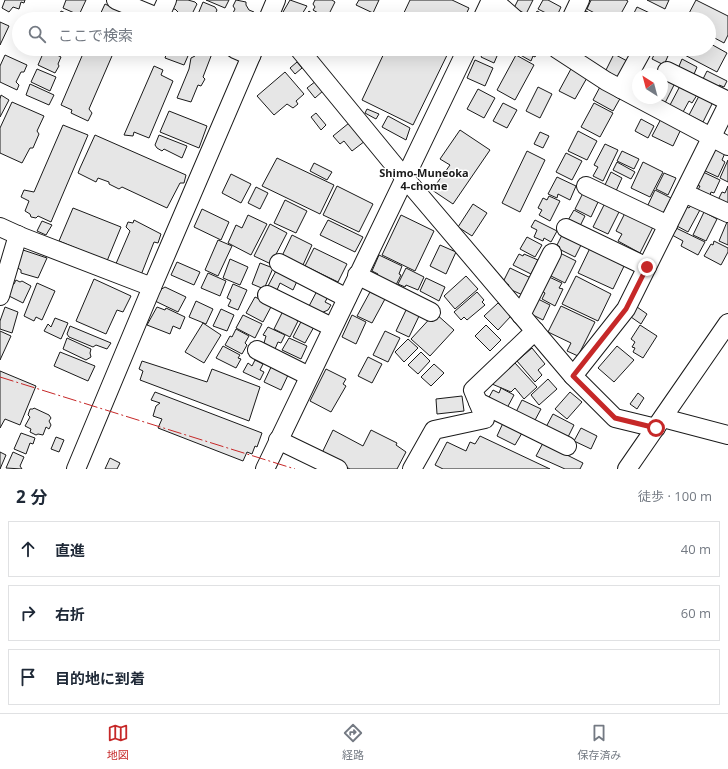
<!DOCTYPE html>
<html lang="ja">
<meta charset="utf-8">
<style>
:root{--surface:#fff;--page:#f6f6f7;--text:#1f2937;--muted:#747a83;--line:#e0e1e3;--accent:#c62828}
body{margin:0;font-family:"Open Sans","Noto Sans JP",sans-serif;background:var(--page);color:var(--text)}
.compass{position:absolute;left:632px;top:68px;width:36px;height:36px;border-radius:50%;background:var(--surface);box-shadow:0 4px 16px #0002;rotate:324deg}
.stop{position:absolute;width:12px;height:12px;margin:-9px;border:3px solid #c62828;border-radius:50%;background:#fff}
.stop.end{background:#c62828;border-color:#fff;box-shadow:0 1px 4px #0008}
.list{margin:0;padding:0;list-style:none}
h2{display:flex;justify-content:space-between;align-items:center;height:52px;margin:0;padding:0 16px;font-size:17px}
h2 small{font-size:13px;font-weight:400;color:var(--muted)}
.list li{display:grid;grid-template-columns:26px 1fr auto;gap:12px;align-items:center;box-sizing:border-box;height:56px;margin:0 8px 8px;padding:0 8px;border:1px solid var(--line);border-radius:0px}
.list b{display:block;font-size:15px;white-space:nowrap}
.list em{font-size:13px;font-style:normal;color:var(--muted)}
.icon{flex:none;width:22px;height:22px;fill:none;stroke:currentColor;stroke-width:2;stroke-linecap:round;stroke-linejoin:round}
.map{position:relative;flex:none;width:728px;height:469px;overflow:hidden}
.search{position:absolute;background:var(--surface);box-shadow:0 4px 16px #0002;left:12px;right:12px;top:12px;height:44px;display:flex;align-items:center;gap:10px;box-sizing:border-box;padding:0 14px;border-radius:22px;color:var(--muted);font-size:15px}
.sheet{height:244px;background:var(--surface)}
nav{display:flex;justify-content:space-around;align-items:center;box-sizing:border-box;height:56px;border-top:1px solid var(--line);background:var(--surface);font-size:11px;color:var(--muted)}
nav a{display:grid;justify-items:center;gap:2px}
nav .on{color:var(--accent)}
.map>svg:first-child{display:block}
</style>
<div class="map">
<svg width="728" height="469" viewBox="0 0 728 469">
<rect width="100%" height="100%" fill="#fff"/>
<g fill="#e6e6e6" stroke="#1a1a1a">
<polygon points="5,0 25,0 24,3 21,2 19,9 13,7 9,12 2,8"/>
<polygon points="66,0 86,0 79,15 63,8"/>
<polygon points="175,0 188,0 195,2 197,4 191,16 182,13 179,15 177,14 178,12 175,9 173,9 175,4 174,2"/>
<polygon points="206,0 229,0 225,8"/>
<polygon points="236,0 246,2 246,5 249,10 254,12 251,19 242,19 232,15 235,9 233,6"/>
<polygon points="290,0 307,6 299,19 295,19 283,12"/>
<polygon points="315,0 332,0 335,2 327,18 313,10 315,7 313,4"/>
<polygon points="359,0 379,0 373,13 356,5"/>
<polygon points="410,0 452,0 469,8 464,19 401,19"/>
<polygon points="518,0 533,0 526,14 514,8"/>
<polygon points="543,0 548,0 561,7 556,18 538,9"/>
<polygon points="591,0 626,0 628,1 618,19 606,19 587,9"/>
<polygon points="647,0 669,0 665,9"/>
<polygon points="696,0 728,16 728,35 724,43 709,35 709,19 686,19"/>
<polygon points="203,2 215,7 217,10 213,19 196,19"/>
<polygon points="105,4 134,18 133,19 98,19"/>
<polygon points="637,7 654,15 652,19 631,19"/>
<polygon points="61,11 77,18 76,19 58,19"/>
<polygon points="309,11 319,19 303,19"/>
<polygon points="537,11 552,19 533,19"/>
<polygon points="586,11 600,19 582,19"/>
<polygon points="0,22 9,26 0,45"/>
<polygon points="709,43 727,53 717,72 679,52 681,49 709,49"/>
<polygon points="45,49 61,57 58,64 59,66 55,73 38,65"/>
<polygon points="85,49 115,49 89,109 92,113 88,121 71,113 72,110 61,105"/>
<polygon points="168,49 191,49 184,65 165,58"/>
<polygon points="198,49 207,49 213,51 203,77 205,79 201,86 198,85 191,102 177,98 189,69 191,58 195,56"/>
<polygon points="386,49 450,49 413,125 362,100"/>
<polygon points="480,49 500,49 494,63 481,57 483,53 479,51"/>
<polygon points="517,49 539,49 535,57 533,56 531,61 515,52"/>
<polygon points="657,49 671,49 664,65 652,59"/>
<polygon points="614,54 629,62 618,78 605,72"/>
<polygon points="5,55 27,65 24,72 21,72 16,82 19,85 17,90 0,82 0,66"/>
<polygon points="516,55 534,65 515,100 497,90"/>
<polygon points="682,59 697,67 692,79 677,71"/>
<polygon points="475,60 493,68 485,86 467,78"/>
<polygon points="297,62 302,68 295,74 290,68"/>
<polygon points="154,66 163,70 161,75 173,81 149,138 134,132 133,136 124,135"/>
<polygon points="572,67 588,76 575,99 559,91"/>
<polygon points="37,69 56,77 50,91 31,82"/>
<polygon points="707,71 727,81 724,87 719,85 716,91 701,83"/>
<polygon points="285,72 304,94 296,101 298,104 293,108 287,104 274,115 257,96"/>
<polygon points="662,76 675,83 665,103 655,98 662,98"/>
<polygon points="316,81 324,90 315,98 307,88"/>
<polygon points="30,84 54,95 49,105 26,95"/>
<polygon points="601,85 622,95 613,111 593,100"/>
<polygon points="680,86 697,95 692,103 689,101 683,112 670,105"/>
<polygon points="538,87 552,94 540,118 526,111"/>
<polygon points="478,89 495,98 484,118 467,109"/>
<polygon points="1,95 9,100 0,117 0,99"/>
<polygon points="699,96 713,102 703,122 689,115"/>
<polygon points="12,102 44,116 37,131 39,134 33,148 30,148 22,163 0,153 0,128"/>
<polygon points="503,103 517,110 507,128 493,121"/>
<polygon points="594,103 613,113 600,137 581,127"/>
<polygon points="367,109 379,114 376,119 365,113"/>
<polygon points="169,111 207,126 199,148 160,132"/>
<polygon points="316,113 326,125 321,130 311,117"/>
<polygon points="388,116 410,128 406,140 382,127"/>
<polygon points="662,117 682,127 673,146 652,136"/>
<polygon points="641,119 654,126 648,138 635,131"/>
<polygon points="349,123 365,141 352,151 344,141 340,144 333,136"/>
<polygon points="63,125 88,135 51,222 38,216 36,218 31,217 30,214 25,211 29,201 21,197 24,190 34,192"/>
<polygon points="460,130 490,150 453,204 432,190 450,165 440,159"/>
<polygon points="578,131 597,141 587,160 568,151"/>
<polygon points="540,132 549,136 543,148 534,144"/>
<polygon points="95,135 186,175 184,183 180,183 167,208 122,187 119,189 109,184 109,182 98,178 96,182 78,173 80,168"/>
<polygon points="159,135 187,146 182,158 164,149 162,151 157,148 155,145"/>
<polygon points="605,144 618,150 603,181 593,176 598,167 594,165"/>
<polygon points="714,148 725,153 722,160 725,162 718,177 703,170"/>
<polygon points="527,151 545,160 520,212 502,203"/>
<polygon points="622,151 639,159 634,169 617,161"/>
<polygon points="566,153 582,161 572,180 556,172"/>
<polygon points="277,158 334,185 320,214 262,186"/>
<polygon points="728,160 728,182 720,178"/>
<polygon points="617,162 635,172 631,179 613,170"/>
<polygon points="643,162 663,172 650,197 631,188"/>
<polygon points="314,163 332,172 327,180 310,171"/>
<polygon points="611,172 622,178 616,191 605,185"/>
<polygon points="703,172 720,180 714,193 711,192 709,198 697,192 700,186 696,185"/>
<polygon points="664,173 676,178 668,195 656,189"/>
<polygon points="231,174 251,184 241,203 222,193"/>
<polygon points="557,177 576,186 570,200 558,194 557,198 548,194"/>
<polygon points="337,186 373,204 359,232 323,215"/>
<polygon points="728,186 728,205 718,200 722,192 725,193"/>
<polygon points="256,187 268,193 260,209 248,203"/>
<polygon points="655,190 671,198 664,212 658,214 647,207"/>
<polygon points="583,193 599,200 591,217 575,209"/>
<polygon points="549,196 560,201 550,221 539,215 542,210 538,208 543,198 547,200"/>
<polygon points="285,200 307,211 296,233 274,223"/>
<polygon points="606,201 621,208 608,234 593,227"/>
<polygon points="473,204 487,213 472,236 458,227"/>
<polygon points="692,204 701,208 688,232 675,225 685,206 689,208"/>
<polygon points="73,208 121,227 107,261 59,241"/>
<polygon points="202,209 229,222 221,240 194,227"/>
<polygon points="574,210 585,216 579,228 567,222"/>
<polygon points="704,212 717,219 706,241 693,235"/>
<polygon points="625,213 653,227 640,253 618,241 622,234 616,231"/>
<polygon points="248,215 267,224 251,255 228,243 236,225 242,228"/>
<polygon points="401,215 434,231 415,271 382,255"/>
<polygon points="134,220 161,234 158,243 154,242 141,275 115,266 130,231 126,227 128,222 133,223"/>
<polygon points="328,220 363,237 355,252 320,235"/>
<polygon points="535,220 557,231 551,242 544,238 543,241 534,237 537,230 531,227"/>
<polygon points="42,221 52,225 46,235 37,231"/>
<polygon points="727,222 728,222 728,245 719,241"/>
<polygon points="270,224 287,233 271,264 254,256"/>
<polygon points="676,228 705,242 698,255 681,246 683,241 672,235"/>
<polygon points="563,233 582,243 575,257 559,249 560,247 557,245"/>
<polygon points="292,235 312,245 303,265 282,256"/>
<polygon points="527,237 542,245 535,257 520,249"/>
<polygon points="218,240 232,246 218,276 205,270"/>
<polygon points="714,241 728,248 728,252 721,265 704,256 711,244 713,245"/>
<polygon points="440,245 456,252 446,274 430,266"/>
<polygon points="591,246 626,262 613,289 578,273"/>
<polygon points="314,248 347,264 338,282 305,266"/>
<polygon points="23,250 47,258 38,278 21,273 21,270 16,267"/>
<polygon points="560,253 576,261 565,283 549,275"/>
<polygon points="519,254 523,256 524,254 538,260 531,274 513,265"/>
<polygon points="379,255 402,266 399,274 401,275 395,287 376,277 378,274 372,271"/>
<polygon points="230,259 248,267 240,285 223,278"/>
<polygon points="177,262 200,272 194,285 171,275"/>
<polygon points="260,263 273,268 264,289 252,284"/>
<polygon points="406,268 424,277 418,290 406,285 405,287 398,284"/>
<polygon points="510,268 533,279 525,296 507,288 509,285 503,282"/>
<polygon points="277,269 298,279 293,290 280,283 277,290 268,286"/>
<polygon points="208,273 226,281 220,296 201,288"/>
<polygon points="466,276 478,289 455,309 444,296"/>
<polygon points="547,276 562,283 559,288 563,289 555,306 542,299 545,293 540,290"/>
<polygon points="576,276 611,294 598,321 562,304"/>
<polygon points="426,278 445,287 439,301 420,291"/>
<polygon points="94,279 131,296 123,312 117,310 106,334 76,321"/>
<polygon points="16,280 20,282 22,281 31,286 23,303 7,295 13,284 14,284"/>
<polygon points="37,283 55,291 42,320 36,317 34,321 24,316"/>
<polygon points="233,284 247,290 238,310 228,306 231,300 227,298"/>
<polygon points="165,287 186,297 178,312 155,301 160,290"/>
<polygon points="318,289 329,295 325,302 331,305 328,310 319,314 308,308"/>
<polygon points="370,292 385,299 372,323 357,316"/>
<polygon points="477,292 484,300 482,302 485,305 467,320 464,317 461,320 454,312"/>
<polygon points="255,297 272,305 263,322 246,313"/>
<polygon points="538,299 550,305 543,320 531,314"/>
<polygon points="196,301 213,309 206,324 189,317"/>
<polygon points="498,303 511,316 498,330 484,316"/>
<polygon points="561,306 595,322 578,356 567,351 571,343 548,332"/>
<polygon points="5,307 18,312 12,333 0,329 0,321"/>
<polygon points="157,307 165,310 166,308 185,317 180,329 173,326 170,334 147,325"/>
<polygon points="637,307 647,314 641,324 631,317"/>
<polygon points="407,308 420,314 409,337 396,331"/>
<polygon points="221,309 234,315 227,331 213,326"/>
<polygon points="284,309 297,316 295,319 298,321 290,337 274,329"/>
<polygon points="435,313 454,330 430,356 411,339"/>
<polygon points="243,315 262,324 255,338 236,328"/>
<polygon points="352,315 366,322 356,344 342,337"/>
<polygon points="55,318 68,323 61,339 44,331 48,324 51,327"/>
<polygon points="303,318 315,325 305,343 293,337"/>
<polygon points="203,323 221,335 204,363 185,352"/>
<polygon points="486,325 501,340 490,351 475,336"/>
<polygon points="640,325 657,336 643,358 633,352 635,348 632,347 635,342 631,339"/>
<polygon points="70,326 111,343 107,349 96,345 93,347 69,337 67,334"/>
<polygon points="268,327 285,335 281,343 278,342 275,349 264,343 266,336 263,335"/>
<polygon points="236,329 249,336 245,343 247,345 242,354 225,345 230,336 232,337"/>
<polygon points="0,331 11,336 0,360"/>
<polygon points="385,331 400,338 388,362 373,355"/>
<polygon points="67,338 91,349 90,353 91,357 86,360 63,349"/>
<polygon points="289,338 307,346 301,359 282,350"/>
<polygon points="408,339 418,348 404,362 395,352"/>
<polygon points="223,346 240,355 238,358 241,359 236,368 216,358"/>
<polygon points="617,346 634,360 614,382 598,368"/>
<polygon points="532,348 545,364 538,370 542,375 535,382 517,361"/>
<polygon points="60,352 95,366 88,381 54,366"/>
<polygon points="421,352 430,361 418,374 408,365"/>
<polygon points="368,357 382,364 372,383 358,376"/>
<polygon points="255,360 263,364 260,370 264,372 260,380 243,372 248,363 252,366"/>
<polygon points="142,361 207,382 212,369 260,387 249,421 140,380 143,371 139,369"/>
<polygon points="515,363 537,387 524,399 515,388 511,392 492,384"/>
<polygon points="434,364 444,373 431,386 421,377"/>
<polygon points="272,365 289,373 281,390 264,382"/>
<polygon points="326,369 346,379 343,384 346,386 331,412 310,401"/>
<polygon points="0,371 36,386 20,425 5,419 0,428"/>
<polygon points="548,379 557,389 539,405 531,395"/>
<polygon points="501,388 514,395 507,408 488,399 493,390 499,393"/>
<polygon points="155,392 262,433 257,447 255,446 252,454 247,452 243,461 158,428 162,419 153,416 156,406 160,403 151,400"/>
<polygon points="570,392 582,402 567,419 555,409"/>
<polygon points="638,393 644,398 637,409 630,404"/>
<polygon points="462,396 464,411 437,414 436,399"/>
<polygon points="522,400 541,409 534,422 516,412"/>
<polygon points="34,408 49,415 51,418 49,421 51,425 49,429 46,427 43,435 38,434 36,435 30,432 31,429 25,426 30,417 28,415 30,409 33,409"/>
<polygon points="553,414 574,425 568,437 546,427"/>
<polygon points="503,423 522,433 515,445 497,436"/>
<polygon points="581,428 597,436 591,449 574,441"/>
<polygon points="333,430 363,446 371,430 397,443 396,445 406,452 397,469 350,469 321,455"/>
<polygon points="21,433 35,438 33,444 30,443 26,454 14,449"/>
<polygon points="480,436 550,469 443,469 435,465 447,442 466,451 470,442 475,444"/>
<polygon points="56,437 64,440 59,452 51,449"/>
<polygon points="543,443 583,463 580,469 565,469 536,456"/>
<polygon points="0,452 6,455 0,469"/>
<polygon points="13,452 24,457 20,466 22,469 6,468"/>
<polygon points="110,458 120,463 117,469 105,469"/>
</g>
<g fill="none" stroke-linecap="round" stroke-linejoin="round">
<defs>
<g id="minor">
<polyline points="116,0 162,19"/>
<polyline points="493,0 515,19"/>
<polyline points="159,18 167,0"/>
<polyline points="268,19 276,0"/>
<polyline points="482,19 491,0"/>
<polyline points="571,19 580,0"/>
<polyline points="235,49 251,56"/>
<polyline points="299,49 404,177 573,376 615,418 656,428"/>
<polyline points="557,49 606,81 728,146"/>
<polyline points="667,71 728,101"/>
<polyline points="621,89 643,49"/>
<polyline points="586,186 668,225"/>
<polyline points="684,193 728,213"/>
<polyline points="0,227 22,237 152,287"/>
<polyline points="566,228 647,267"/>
<polyline points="279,263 347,298"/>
<polyline points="357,275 431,312"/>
<polyline points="267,295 332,327"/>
<polyline points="0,296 18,235"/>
<polyline points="521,315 552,253"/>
<polyline points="257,350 309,376"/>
<polyline points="573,376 626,309 728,104"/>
<polyline points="478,402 567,446"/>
<polyline points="663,418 728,435"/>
<polyline points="278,440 338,469"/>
<polyline points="76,469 152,287 254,49"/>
<polyline points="265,469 467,49"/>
<polyline points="412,469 434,430 485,419 473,390 535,331"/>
<polyline points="627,469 728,323"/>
</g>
</defs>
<use href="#minor" stroke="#1a1a1a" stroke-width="20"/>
<use href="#minor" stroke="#fff" stroke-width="18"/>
<polyline stroke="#c62828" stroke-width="1" stroke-dasharray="14 3 2 3" stroke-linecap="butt" points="0,377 295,469"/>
</g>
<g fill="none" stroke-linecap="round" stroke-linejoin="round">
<polyline stroke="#c62828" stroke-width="5" points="647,267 626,309 573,376 615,418 656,428"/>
</g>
<g text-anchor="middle" stroke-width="3" stroke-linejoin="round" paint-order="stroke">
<g font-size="11" font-weight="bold" fill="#1a1a1a" stroke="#fff">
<text x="424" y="177">Shimo-Muneoka<tspan x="424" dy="13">4-chome</tspan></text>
</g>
</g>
</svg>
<svg class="compass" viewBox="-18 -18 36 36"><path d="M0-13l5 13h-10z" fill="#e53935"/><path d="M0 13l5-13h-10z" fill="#747a83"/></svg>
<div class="stop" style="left:656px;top:428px"></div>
<div class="stop end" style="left:647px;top:267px"></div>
<div class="search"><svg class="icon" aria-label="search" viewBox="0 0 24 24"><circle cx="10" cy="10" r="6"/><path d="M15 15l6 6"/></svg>ここで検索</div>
</div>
<section class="sheet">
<h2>2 分<small>徒歩 · 100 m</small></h2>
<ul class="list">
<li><svg class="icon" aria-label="ahead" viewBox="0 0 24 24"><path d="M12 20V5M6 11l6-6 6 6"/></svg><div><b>直進</b></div><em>40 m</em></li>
<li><svg class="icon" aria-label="right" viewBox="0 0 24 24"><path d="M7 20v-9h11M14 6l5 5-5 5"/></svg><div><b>右折</b></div><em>60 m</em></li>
<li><svg class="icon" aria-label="arrive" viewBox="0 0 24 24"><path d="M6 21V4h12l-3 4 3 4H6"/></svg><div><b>目的地に到着</b></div></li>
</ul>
</section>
<nav>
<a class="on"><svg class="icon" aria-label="map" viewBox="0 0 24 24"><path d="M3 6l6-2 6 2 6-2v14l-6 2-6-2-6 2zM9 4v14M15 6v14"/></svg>地図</a>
<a><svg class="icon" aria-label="directions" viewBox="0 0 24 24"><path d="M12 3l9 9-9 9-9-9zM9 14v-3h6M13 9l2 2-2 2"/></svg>経路</a>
<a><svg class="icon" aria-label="saved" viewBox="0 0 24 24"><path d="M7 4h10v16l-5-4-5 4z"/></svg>保存済み</a>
</nav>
